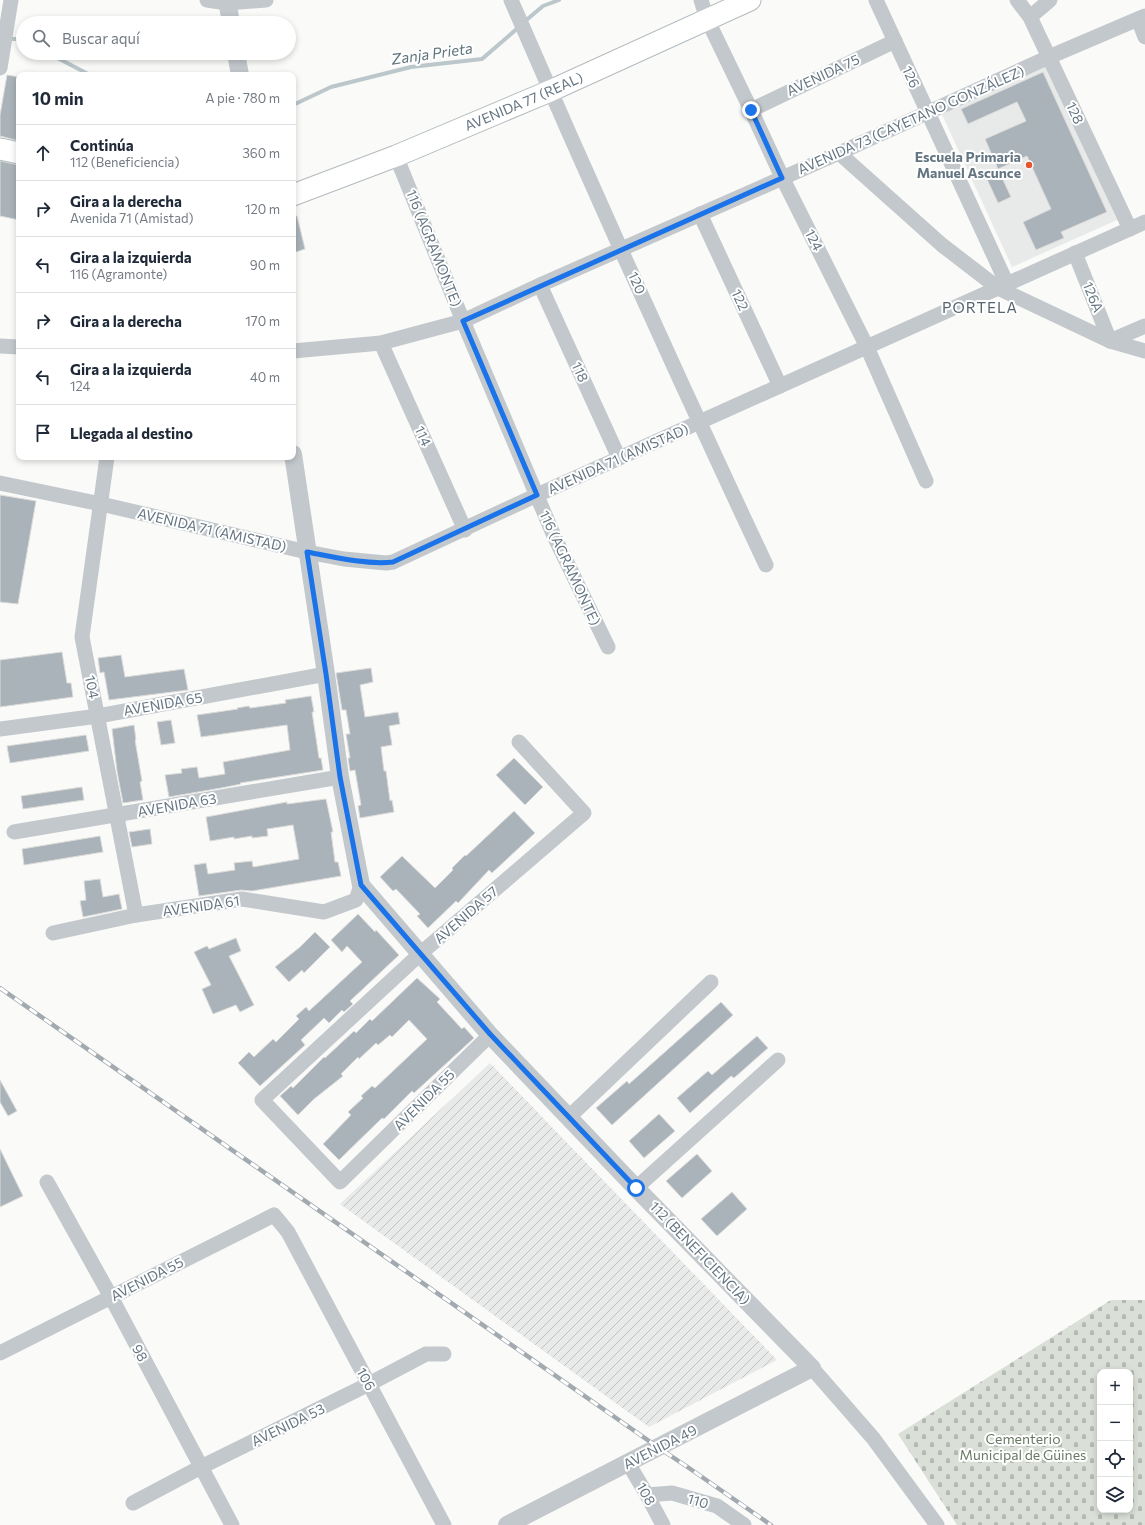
<!DOCTYPE html>
<html lang="es">
<meta charset="utf-8">
<style>
:root{--surface:#fff;--page:#f2f2f3;--text:#1f2937;--muted:#747a83;--line:#e0e1e3}
body{margin:0;font-family:Commissioner,sans-serif;background:var(--page);color:var(--text)}
.controls{position:absolute;right:12px;bottom:12px;display:grid;overflow:hidden;border-radius:8px;box-shadow:0 2px 6px #0003}
.controls button{width:36px;height:36px;display:grid;place-items:center;padding:0;border:0;border-bottom:1px solid var(--line);background:var(--surface);color:var(--text);font:20px sans-serif}
.stop{position:absolute;width:12px;height:12px;margin:-9px;border:3px solid #1a73e8;border-radius:50%;background:#fff}
.stop.end{background:#1a73e8;border-color:#fff;box-shadow:0 1px 4px #0008}
.list{margin:0;padding:0;list-style:none}
h2{display:flex;justify-content:space-between;align-items:center;height:52px;margin:0;padding:0 16px;font-size:17px}
h2 small{font-size:13px;font-weight:400;color:var(--muted)}
.list li{display:grid;grid-template-columns:26px 1fr auto;gap:12px;align-items:center;box-sizing:border-box;height:56px;padding:0 16px;border-top:1px solid var(--line)}
.list b{display:block;font-size:15px;white-space:nowrap}
.list p{margin:0;font-size:13px;white-space:nowrap;color:var(--muted)}
.list em{font-size:13px;font-style:normal;color:var(--muted)}
.icon{flex:none;width:22px;height:22px;fill:none;stroke:currentColor;stroke-width:2;stroke-linecap:round;stroke-linejoin:round}
.map{position:relative;flex:none;width:1145px;height:1525px;overflow:hidden}
.search{position:absolute;background:var(--surface);box-shadow:0 2px 6px #0003;left:16px;top:16px;width:280px;height:44px;display:flex;align-items:center;gap:10px;box-sizing:border-box;padding:0 14px;border-radius:22px;color:var(--muted);font-size:15px}
.panel{position:absolute;background:var(--surface);box-shadow:0 2px 6px #0003;left:16px;top:72px;width:280px;height:388px;border-radius:8px}
.map>svg:first-child{display:block}
</style>
<div class="map">
<svg width="1145" height="1525" viewBox="0 0 1145 1525">
<defs>
<pattern id="industrial-furrows" width="10" height="10" patternUnits="userSpaceOnUse"><rect width="10" height="10" fill="#e8e9e9"/><path d="M-1 1l2-2M0 10L10 0M9 11l2-2" fill="none" stroke="#c0c1c2"/></pattern>
<pattern id="cemetery-stones" width="16" height="16" patternUnits="userSpaceOnUse"><rect width="16" height="16" fill="#dadfd7"/><path d="M2 7V4a2 2 0 0 1 4 0v3zM10 15v-3a2 2 0 0 1 4 0v3z" fill="#b4b9b4"/></pattern>
</defs>
<rect width="100%" height="100%" fill="#fafaf8"/>
<polygon fill="#e8e9e9" points="1046,63 1117,220 1012,267 940,110"/>
<polygon fill="url(#industrial-furrows)" points="490,1063 777,1360 649,1427 340,1204"/>
<path fill="url(#cemetery-stones)" fill-rule="evenodd" d="M1111,1300H1145V1525H957L898,1434ZM1100,1372H1130V1510H1100Z"/>
<g fill="none" stroke-linecap="round" stroke-linejoin="round">
<g stroke="#bbc7cb" stroke-width="4">
<polyline points="524,22 543,6 559,0"/>
<polyline points="8,39 23,39"/>
<polyline points="48,53 90,75"/>
<polyline points="293,105 331,87 411,67 482,59 519,27"/>
</g>
</g>
<g fill="#aab3b9" stroke="#dcdcda">
<polygon points="1043,72 1107,212 1061,232 1064,238 1036,250 1023,222 1051,209 1027,156 998,169 985,139 1026,121 1017,102 968,124 961,109"/>
<polygon points="7,75 19,77 19,141 0,136 0,115"/>
<polygon points="0,161 19,165 19,220 0,216"/>
<polygon points="998,169 1011,197 998,203 985,175"/>
<polygon points="293,216 297,216 305,249 293,253"/>
<polygon points="0,495 36,501 18,604 0,602"/>
<polygon points="62,652 67,683 71,683 73,697 0,707 0,660"/>
<polygon points="121,655 125,677 184,669 188,690 109,700 104,672 100,673 98,658"/>
<polygon points="371,668 373,682 360,685 365,717 398,712 400,724 389,726 392,745 381,747 384,771 386,771 390,801 392,800 394,812 360,818 358,806 361,805 355,770 350,771 348,758 350,758 346,734 350,734 346,710 342,710 336,673"/>
<polygon points="311,696 314,712 312,712 316,738 319,758 321,758 323,770 240,783 241,784 221,788 169,797 165,775 182,773 181,769 197,767 199,778 225,774 223,762 290,750 287,725 201,737 197,715 238,709 237,708 249,706 250,708 286,703 285,700"/>
<polygon points="171,720 175,743 161,745 157,722"/>
<polygon points="134,725 136,740 135,740 142,781 140,782 143,800 123,803 117,771 112,729"/>
<polygon points="86,735 89,751 10,763 7,746"/>
<polygon points="514,758 543,787 525,805 496,775"/>
<polygon points="82,787 84,800 23,809 21,796"/>
<polygon points="326,799 333,832 331,832 335,862 338,862 341,876 252,891 241,890 199,896 194,865 206,863 208,874 235,870 234,863 252,861 253,867 299,859 293,825 267,829 268,836 252,838 252,836 234,839 234,837 210,841 206,817 287,802 287,804"/>
<polygon points="514,811 535,833 492,873 489,870 458,903 456,901 428,928 417,916 420,914 396,889 393,891 380,877 402,856 435,888 453,870 452,868 465,855 466,856"/>
<polygon points="150,829 152,844 132,847 129,832"/>
<polygon points="100,836 103,852 24,865 22,849"/>
<polygon points="100,879 103,897 119,894 122,909 83,917 80,901 86,900 84,881"/>
<polygon points="358,914 375,932 376,930 399,955 350,1001 353,1004 344,1012 342,1010 329,1023 324,1018 301,1040 305,1045 260,1086 238,1063 249,1052 254,1057 273,1039 276,1042 299,1019 296,1016 306,1007 309,1011 362,962 347,946 342,952 331,940"/>
<polygon points="315,932 330,947 304,973 302,970 289,982 275,967 300,947"/>
<polygon points="236,938 241,951 229,956 254,1005 240,1012 236,1005 213,1014 202,989 211,985 194,952 207,946 209,949"/>
<polygon points="417,978 440,999 437,1002 462,1029 464,1027 474,1038 414,1093 412,1091 384,1119 382,1118 339,1160 323,1144 351,1115 348,1112 363,1098 361,1096 372,1086 375,1088 427,1039 409,1020 392,1037 390,1035 378,1045 376,1043 359,1059 358,1057 341,1074 343,1076 314,1099 298,1115 280,1096 291,1086 293,1088 324,1057 325,1058 354,1031 356,1033 370,1019 372,1021"/>
<polygon points="721,1002 733,1015 612,1125 596,1108 627,1081 629,1084"/>
<polygon points="757,1036 768,1048 734,1078 731,1076 690,1113 677,1098 708,1071 712,1075"/>
<polygon points="0,1080 17,1111 8,1116 0,1102"/>
<polygon points="659,1114 675,1131 644,1158 629,1141"/>
<polygon points="0,1149 23,1196 0,1207"/>
<polygon points="697,1154 712,1171 682,1198 666,1181"/>
<polygon points="732,1192 747,1209 717,1236 701,1219"/>
</g>
<g fill="none" stroke-linecap="round" stroke-linejoin="round">
<defs>
<g id="secondary">
<polyline points="0,149 19,153"/>
<path id="s1" d="M293,195L396,156L550,91L750,0"/>
</g>
</defs>
<use href="#secondary" stroke="#b3babf" stroke-width="23"/>
<g stroke="#c3c8cc" stroke-width="15">
<polyline points="207,0 227,3 266,0"/>
<path d="M511,0C593,190 678,378 766,565"/>
<polyline points="701,0 707,19 751,110 782,177 867,347 926,481"/>
<polyline points="876,0 1007,284"/>
<polyline points="1017,0 1030,17 1130,229"/>
<polyline points="1030,17 1050,0"/>
<polyline points="1138,19 1145,37"/>
<polyline points="0,68 11,0"/>
<polyline points="751,110 895,41"/>
<polyline points="839,153 942,245 998,288 1110,341 1145,351"/>
<polyline points="396,156 463,321 554,536 608,647"/>
<polyline points="700,214 780,386"/>
<polyline points="1075,253 1110,341 1145,326"/>
<polyline points="540,285 619,458"/>
<polyline points="381,343 465,530"/>
<polyline points="0,346 19,347"/>
<polyline points="293,351 381,343 463,321 540,285 839,153 1049,57 1145,16"/>
<polyline points="107,457 82,637 136,915"/>
<polyline points="0,483 101,504 307,552 344,559 386,563 393,562 537,495 1145,222"/>
<polyline points="0,729 98,716 326,674"/>
<polyline points="14,832 340,777"/>
<polyline points="53,933 136,915 242,899 324,912 356,900 361,885"/>
<polyline points="490,1035 340,1182 262,1100 420,954 584,813 519,742"/>
<polyline points="569,1117 711,982"/>
<polyline points="47,1182 111,1297 232,1525"/>
<polyline points="636,1188 778,1060"/>
<polyline points="0,1353 274,1215 288,1232 444,1525"/>
<polyline points="812,1368 873,1438 937,1525"/>
<polyline points="628,1463 647,1495 663,1525"/>
<polyline points="647,1495 672,1493 717,1506 744,1525"/>
<polyline points="133,1503 201,1467 369,1384 426,1354 444,1354"/>
</g>
<g stroke="#c3c8cc" stroke-width="18">
<polyline points="227,0 231,23"/>
<polyline points="236,53 240,75"/>
<polyline points="293,454 326,674 340,777 361,885 490,1035 636,1188 812,1368 507,1525"/>
</g>
<use href="#secondary" stroke="#fff" stroke-width="21"/>
<defs>
<polyline id="rail" points="0,988 659,1448 689,1468 771,1525"/>
</defs>
<use href="#rail" stroke="#a2aab0" stroke-width="4.5"/>
<use href="#rail" stroke="#fff" stroke-width="3" stroke-dasharray="9" stroke-linecap="butt"/>
</g>
<g fill="none" stroke-linecap="round" stroke-linejoin="round">
<path stroke="#1a73e8" stroke-width="5" d="M636,1188L490,1034L361,885L340,777L326,674L307,552C333,557 367,565 393,562L537,495L463,321L782,178L751,110"/>
</g>
<circle fill="#e4572e" stroke="#fff" stroke-width="1.5" cx="1029" cy="165" r="4"/>
<g text-anchor="middle" stroke-width="4" stroke-linejoin="round" paint-order="stroke">
<g font-size="14" fill="#657683" stroke="#fff">
<text transform="translate(823 75) rotate(-25)" y="5">AVENIDA 75</text>
<text transform="translate(911 77) rotate(65)" y="5">126</text>
<text dy="5" stroke="none"><textPath href="#s1" startOffset="249">AVENIDA 77 (REAL)</textPath></text>
<text transform="translate(1075 113) rotate(65)" y="5">128</text>
<text transform="translate(911 120) rotate(-24)" y="5">AVENIDA 73 (CAYETANO GONZÁLEZ)</text>
<text transform="translate(814 240) rotate(63)" y="5">124</text>
<text transform="translate(434 248) rotate(68)" y="5">116 (AGRAMONTE)</text>
<text transform="translate(637 283) rotate(66)" y="5">120</text>
<text transform="translate(1093 297) rotate(68)" y="5">126A</text>
<text transform="translate(740 300) rotate(65)" y="5">122</text>
<text transform="translate(580 372) rotate(66)" y="5">118</text>
<text transform="translate(423 436) rotate(66)" y="5">114</text>
<text transform="translate(618 459) rotate(-24)" y="5">AVENIDA 71 (AMISTAD)</text>
<text transform="translate(212 530) rotate(13)" y="5">AVENIDA 71 (AMISTAD)</text>
<text transform="translate(570 568) rotate(65)" y="5">116 (AGRAMONTE)</text>
<text transform="translate(92 687) rotate(78)" y="5">104</text>
<text transform="translate(163 704) rotate(-10)" y="5">AVENIDA 65</text>
<text transform="translate(177 805) rotate(-10)" y="5">AVENIDA 63</text>
<text transform="translate(201 906) rotate(-8)" y="5">AVENIDA 61</text>
<text transform="translate(466 915) rotate(-41)" y="5">AVENIDA 57</text>
<text transform="translate(424 1100) rotate(-45)" y="5">AVENIDA 55</text>
<text transform="translate(700 1253) rotate(46)" y="5">112 (BENEFICIENCIA)</text>
<text transform="translate(147 1279) rotate(-27)" y="5">AVENIDA 55</text>
<text transform="translate(140 1353) rotate(62)" y="5">98</text>
<text transform="translate(366 1379) rotate(62)" y="5">106</text>
<text transform="translate(288 1425) rotate(-26)" y="5">AVENIDA 53</text>
<text transform="translate(660 1447) rotate(-27)" y="5">AVENIDA 49</text>
<text transform="translate(646 1494) rotate(61)" y="5">108</text>
<text transform="translate(698 1501) rotate(17)" y="5">110</text>
</g>
<g font-size="14" font-weight="bold" fill="#657683" stroke="#fff" text-anchor="end">
<text x="1021" y="162">Escuela Primaria<tspan x="1021" dy="16">Manuel Ascunce</tspan></text>
</g>
<g font-size="14" fill="#687a64" stroke="#fff">
<text x="1023" y="1444">Cementerio<tspan x="1023" dy="16">Municipal de Güines</tspan></text>
</g>
<g font-size="15" font-style="italic" fill="#60757c" stroke="#fff">
<text transform="translate(432 54) rotate(-8)" y="5">Zanja Prieta</text>
</g>
<g font-size="15" letter-spacing="1" fill="#57646e" stroke="#fff">
<text x="980" y="313">PORTELA</text>
</g>
</g>
</svg>
<div class="controls">
<button>+</button>
<button>−</button>
<button><svg class="icon" aria-label="locate" viewBox="0 0 24 24"><circle cx="12" cy="12" r="6"/><path d="M12 2v4M12 18v4M2 12h4M18 12h4"/></svg></button>
<button><svg class="icon" aria-label="layers" viewBox="0 0 24 24"><path d="M12 4l9 5-9 5-9-5zM3 14l9 5 9-5"/></svg></button>
</div>
<div class="stop" style="left:636px;top:1188px"></div>
<div class="stop end" style="left:751px;top:110px"></div>
<div class="search"><svg class="icon" aria-label="search" viewBox="0 0 24 24"><circle cx="10" cy="10" r="6"/><path d="M15 15l6 6"/></svg>Buscar aquí</div>
<section class="panel">
<h2>10 min<small>A pie · 780 m</small></h2>
<ul class="list">
<li><svg class="icon" aria-label="ahead" viewBox="0 0 24 24"><path d="M12 20V5M6 11l6-6 6 6"/></svg><div><b>Continúa</b><p>112 (Beneficiencia)</p></div><em>360 m</em></li>
<li><svg class="icon" aria-label="right" viewBox="0 0 24 24"><path d="M7 20v-9h11M14 6l5 5-5 5"/></svg><div><b>Gira a la derecha</b><p>Avenida 71 (Amistad)</p></div><em>120 m</em></li>
<li><svg class="icon" aria-label="left" viewBox="0 0 24 24"><path d="M17 20v-9H6M10 6l-5 5 5 5"/></svg><div><b>Gira a la izquierda</b><p>116 (Agramonte)</p></div><em>90 m</em></li>
<li><svg class="icon" aria-label="right" viewBox="0 0 24 24"><path d="M7 20v-9h11M14 6l5 5-5 5"/></svg><div><b>Gira a la derecha</b></div><em>170 m</em></li>
<li><svg class="icon" aria-label="left" viewBox="0 0 24 24"><path d="M17 20v-9H6M10 6l-5 5 5 5"/></svg><div><b>Gira a la izquierda</b><p>124</p></div><em>40 m</em></li>
<li><svg class="icon" aria-label="arrive" viewBox="0 0 24 24"><path d="M6 21V4h12l-3 4 3 4H6"/></svg><div><b>Llegada al destino</b></div></li>
</ul>
</section>
</div>
